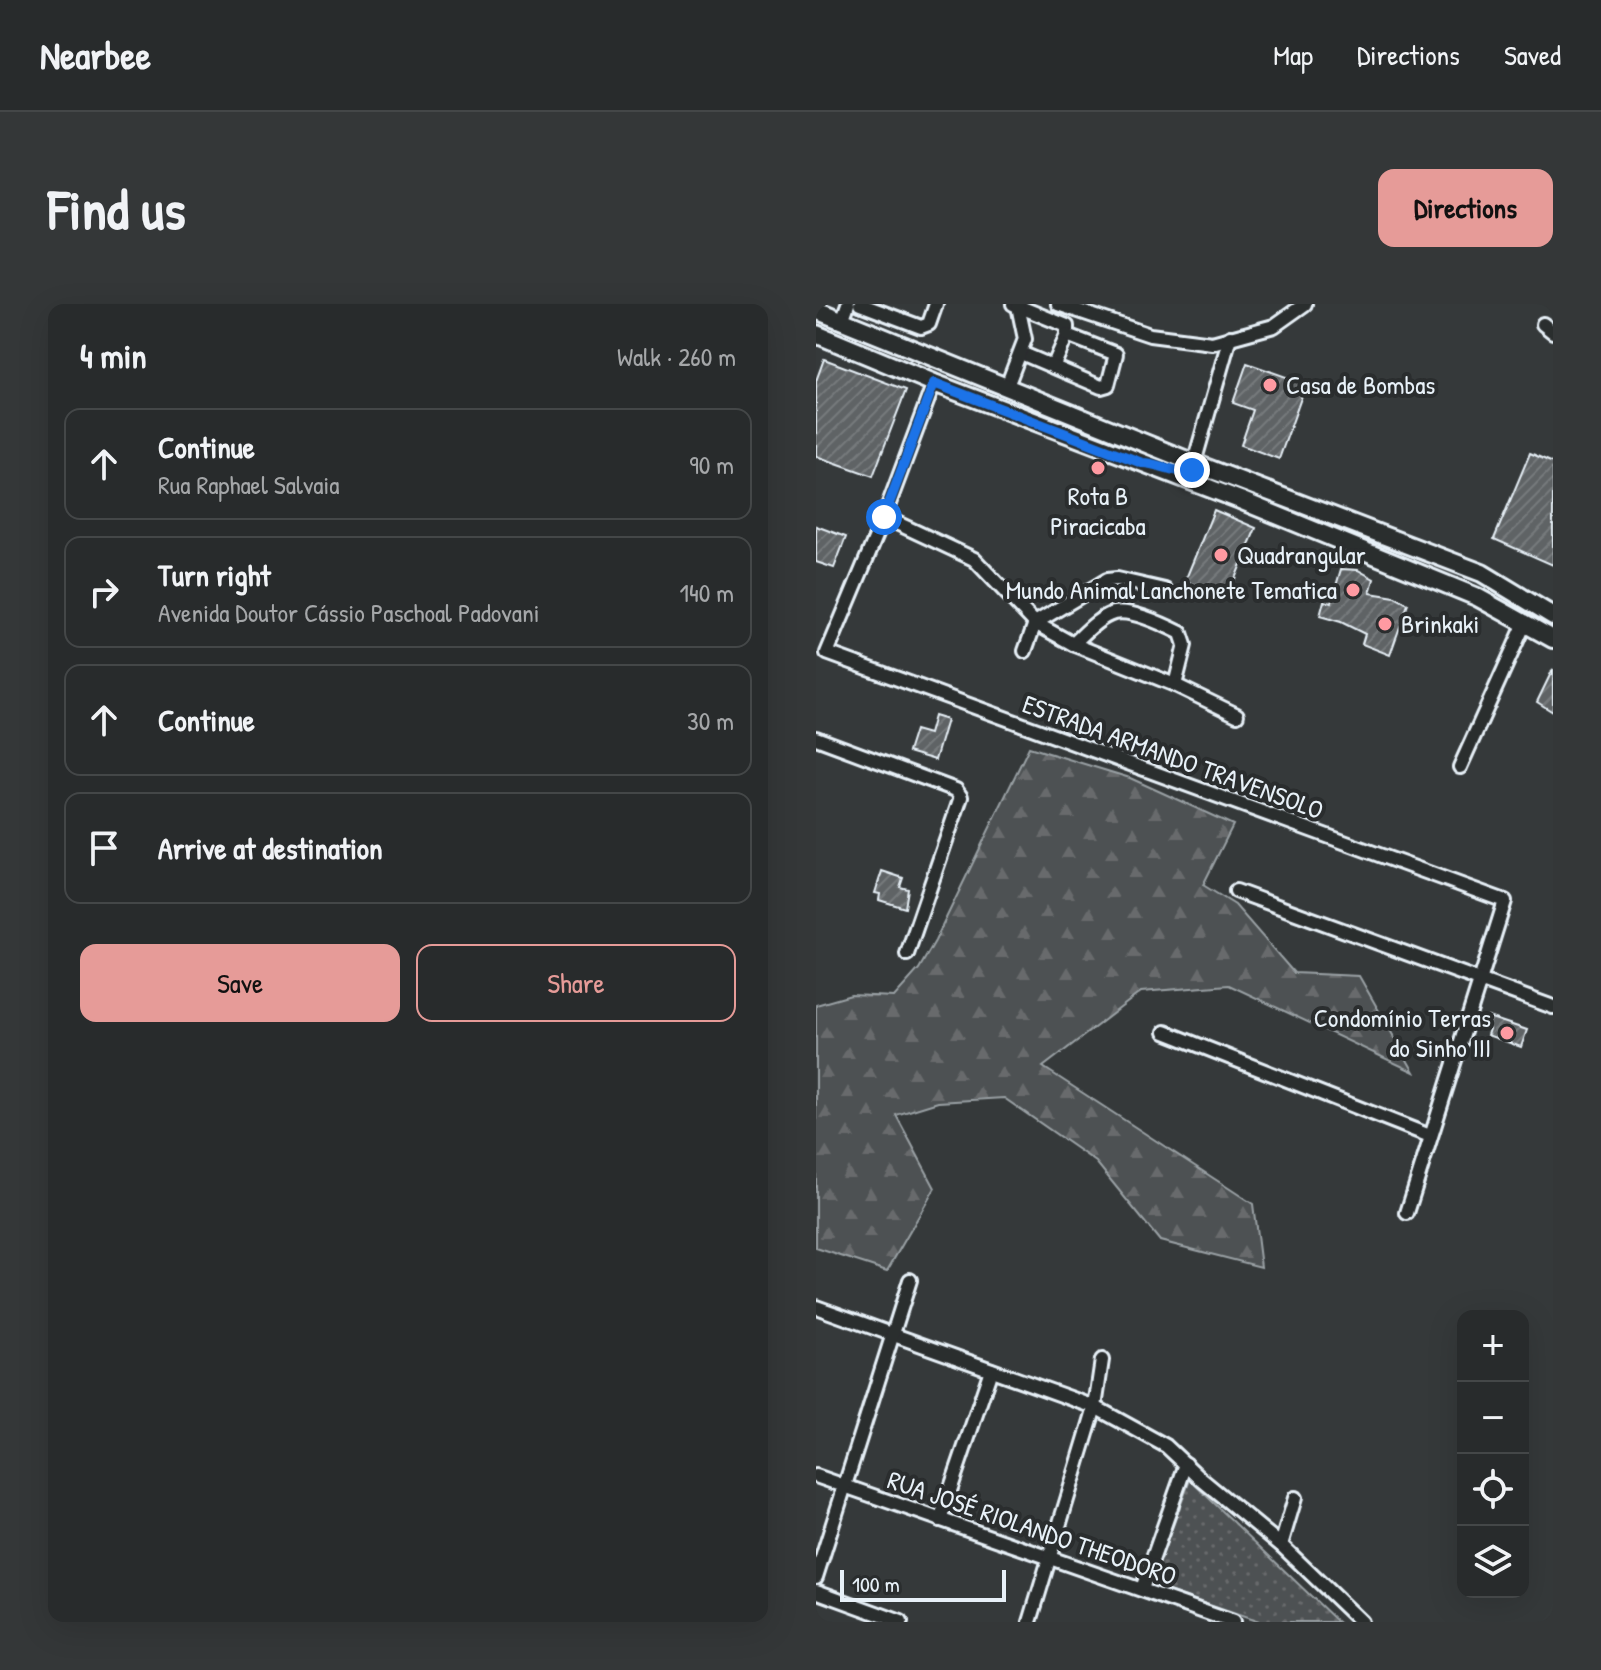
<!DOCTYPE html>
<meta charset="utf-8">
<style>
:root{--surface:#282b2c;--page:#343738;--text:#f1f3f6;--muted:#a5a7a9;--line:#444748;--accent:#e69b98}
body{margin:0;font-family:"Patrick Hand",sans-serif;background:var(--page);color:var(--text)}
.controls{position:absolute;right:24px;bottom:24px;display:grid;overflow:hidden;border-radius:16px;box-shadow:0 8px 32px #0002}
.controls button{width:72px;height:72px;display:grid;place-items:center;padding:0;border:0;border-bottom:2px solid var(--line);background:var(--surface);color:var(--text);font:40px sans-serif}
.scale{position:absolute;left:24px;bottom:20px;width:166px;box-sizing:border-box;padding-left:8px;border:4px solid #e8f1f8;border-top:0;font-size:22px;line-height:28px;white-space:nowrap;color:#e8f1f8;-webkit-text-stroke:6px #2a2d2e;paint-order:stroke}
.stop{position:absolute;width:24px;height:24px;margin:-18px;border:6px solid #1a73e8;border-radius:50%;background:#fff}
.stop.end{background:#1a73e8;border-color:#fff;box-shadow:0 2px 8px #0008}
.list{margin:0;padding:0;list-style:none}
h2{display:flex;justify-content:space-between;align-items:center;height:104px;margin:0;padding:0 32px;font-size:34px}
h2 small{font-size:26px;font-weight:400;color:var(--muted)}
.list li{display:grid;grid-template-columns:52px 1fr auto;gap:24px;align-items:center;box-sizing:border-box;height:112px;margin:0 16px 16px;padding:0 16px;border:2px solid var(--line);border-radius:16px}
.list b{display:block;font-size:30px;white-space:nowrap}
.list p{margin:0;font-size:26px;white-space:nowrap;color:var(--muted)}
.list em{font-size:26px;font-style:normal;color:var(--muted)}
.actions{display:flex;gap:16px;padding:24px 32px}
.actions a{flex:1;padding:18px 0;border:2px solid var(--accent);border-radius:16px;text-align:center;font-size:28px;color:var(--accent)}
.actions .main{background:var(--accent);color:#111}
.icon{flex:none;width:44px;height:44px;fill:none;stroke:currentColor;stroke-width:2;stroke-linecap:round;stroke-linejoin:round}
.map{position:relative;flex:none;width:737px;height:1318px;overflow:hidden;border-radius:16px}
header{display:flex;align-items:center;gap:48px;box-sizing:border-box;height:112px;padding:0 40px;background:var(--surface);border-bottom:2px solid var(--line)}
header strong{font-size:38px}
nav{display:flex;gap:44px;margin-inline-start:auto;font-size:28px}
.intro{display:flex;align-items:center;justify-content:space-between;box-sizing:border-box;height:192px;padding:0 48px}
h1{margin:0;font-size:56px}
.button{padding:20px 36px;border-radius:16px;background:var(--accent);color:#111;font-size:28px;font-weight:700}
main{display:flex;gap:48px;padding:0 48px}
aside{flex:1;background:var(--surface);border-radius:16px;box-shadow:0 8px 32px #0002}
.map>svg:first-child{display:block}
</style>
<header>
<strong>Nearbee</strong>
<nav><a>Map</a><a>Directions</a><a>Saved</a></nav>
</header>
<div class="intro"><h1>Find us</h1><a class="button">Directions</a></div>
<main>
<aside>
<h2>4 min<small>Walk · 260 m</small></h2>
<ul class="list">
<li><svg class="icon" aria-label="ahead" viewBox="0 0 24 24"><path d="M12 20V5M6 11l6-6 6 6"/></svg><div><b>Continue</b><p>Rua Raphael Salvaia</p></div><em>90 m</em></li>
<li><svg class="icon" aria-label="right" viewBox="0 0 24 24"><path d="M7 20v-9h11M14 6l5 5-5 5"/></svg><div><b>Turn right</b><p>Avenida Doutor Cássio Paschoal Padovani</p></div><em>140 m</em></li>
<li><svg class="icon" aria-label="ahead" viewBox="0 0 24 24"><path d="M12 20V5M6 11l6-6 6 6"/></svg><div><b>Continue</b></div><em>30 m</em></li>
<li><svg class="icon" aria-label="arrive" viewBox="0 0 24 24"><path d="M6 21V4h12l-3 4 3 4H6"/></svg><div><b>Arrive at destination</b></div></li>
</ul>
<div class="actions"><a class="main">Save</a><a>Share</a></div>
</aside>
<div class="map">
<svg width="737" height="1318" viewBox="0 0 737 1318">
<defs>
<pattern id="grass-dots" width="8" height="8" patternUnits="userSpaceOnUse" patternTransform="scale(2)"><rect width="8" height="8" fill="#4d5152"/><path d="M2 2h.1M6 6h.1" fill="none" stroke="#676a6c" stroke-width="1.8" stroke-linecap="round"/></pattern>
<pattern id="forest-firs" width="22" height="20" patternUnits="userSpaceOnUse" patternTransform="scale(2)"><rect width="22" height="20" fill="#4d5152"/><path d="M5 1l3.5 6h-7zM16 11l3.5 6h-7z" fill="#676a6c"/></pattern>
<pattern id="building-hatch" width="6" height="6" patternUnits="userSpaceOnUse" patternTransform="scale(2)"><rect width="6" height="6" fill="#5f6365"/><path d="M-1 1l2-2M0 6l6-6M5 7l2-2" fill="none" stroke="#767a7c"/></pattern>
</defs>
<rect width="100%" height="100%" fill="#35393a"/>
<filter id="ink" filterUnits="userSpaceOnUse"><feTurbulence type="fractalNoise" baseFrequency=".0125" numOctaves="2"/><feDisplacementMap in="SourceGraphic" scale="16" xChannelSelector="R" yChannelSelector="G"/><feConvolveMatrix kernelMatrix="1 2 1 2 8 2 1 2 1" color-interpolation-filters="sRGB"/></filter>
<g filter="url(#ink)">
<polygon fill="url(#grass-dots)" stroke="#9aa1a5" stroke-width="2" points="374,1176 522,1318 443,1318 335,1281"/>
<polygon fill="url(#forest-firs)" stroke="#9aa1a5" stroke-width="2" points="213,443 314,474 417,521 387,581 419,601 478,669 543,672 598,768 413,681 325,688 227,763 437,900 445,963 344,937 280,858 188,794 122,798 80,811 119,884 71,967 0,944 0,701 35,691 78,693 103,665 119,637"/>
<g fill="url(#building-hatch)" stroke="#e8f1f8" stroke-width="2">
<polygon points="8,55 90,86 57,172 0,152 0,77"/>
<polygon points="431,59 490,80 463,155 425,141 437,106 417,99"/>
<polygon points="714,149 737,159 737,261 678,235"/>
<polygon points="398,206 440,224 411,294 369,277"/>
<polygon points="0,222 30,233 18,264 0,258"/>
<polygon points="525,265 542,266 558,275 554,289 579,293 592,300 574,351 546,340 549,330 525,318 504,312 508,297 515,299"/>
<polygon points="737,365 737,408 721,398"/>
<polygon points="118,412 131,416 119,456 92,448 99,426 113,430"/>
<polygon points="66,567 87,574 84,583 92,585 89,604 63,596 64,590 59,589"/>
<polygon points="672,713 711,726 705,743 671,731 673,725 669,723"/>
</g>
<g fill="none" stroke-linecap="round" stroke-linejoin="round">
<defs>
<g id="minor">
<polyline points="44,0 105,23 113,20 120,0"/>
<polyline points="197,0 251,22 251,31 237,63"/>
<polyline points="242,0 334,31 396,39 458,22 489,0"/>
<polyline points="26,17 32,0"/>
<polyline points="727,20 737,28"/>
<polyline points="205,49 285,83 292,81 300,50 251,31"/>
<polyline points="118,79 68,213 11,349 689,597 591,909"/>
<polyline points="191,82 209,35 202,2"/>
<polyline points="378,159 414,33"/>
<path d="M68,213L158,255L219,319L257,340C268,330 283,313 298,309C315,305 349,321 365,329L369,341L359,381"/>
<polyline points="257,340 359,381 421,411"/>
<polyline points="209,347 219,319 291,276 301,275 349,286"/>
<polyline points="0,434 140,486 145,493 91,650"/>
<polyline points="644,463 709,319"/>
<polyline points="420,587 737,703"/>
<polyline points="349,728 614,832"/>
<polyline points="0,1003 279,1103 350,1142 385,1175 465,1241 545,1318"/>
<polyline points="0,1172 417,1318"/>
<polyline points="124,1216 175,1066"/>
<polyline points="465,1241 479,1194"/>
<polyline points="0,1273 94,976"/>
<polyline points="326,1285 370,1160"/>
<polyline points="0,1287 85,1318"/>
<polyline points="214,1318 279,1103 286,1056"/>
</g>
<g id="major">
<polyline points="0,6 378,159 666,269 737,312"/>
<polyline points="0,30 118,79 424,196 661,293 737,335"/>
</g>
</defs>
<use href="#minor" stroke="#e8f1f8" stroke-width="18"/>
<use href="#major" stroke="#e8f1f8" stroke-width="22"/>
<use href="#minor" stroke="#2a2d2e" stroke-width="12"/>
<use href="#major" stroke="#2a2d2e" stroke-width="16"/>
</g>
</g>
<g fill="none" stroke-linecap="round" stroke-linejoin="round" filter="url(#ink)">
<path stroke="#1a73e8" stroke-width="10" d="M68,213L118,79L326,159C343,159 361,171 376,166"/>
</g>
<g fill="#ff9aa2" stroke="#2a2d2e" stroke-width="3">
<circle cx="454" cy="81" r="8"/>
<circle cx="282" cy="164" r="8"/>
<circle cx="405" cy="251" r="8"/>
<circle cx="537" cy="286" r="8"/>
<circle cx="569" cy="320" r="8"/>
<circle cx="691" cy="729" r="8"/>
</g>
<g text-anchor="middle" stroke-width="8" stroke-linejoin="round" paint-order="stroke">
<g font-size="26" fill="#e8f1f8" stroke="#2a2d2e" text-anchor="start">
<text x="470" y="90">Casa de Bombas</text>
<text x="282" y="201" text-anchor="middle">Rota B<tspan x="282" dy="30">Piracicaba</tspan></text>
<text x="421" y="260">Quadrangular</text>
<text x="521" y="295" text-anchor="end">Mundo Animal Lanchonete Tematica</text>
<text x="585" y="329">Brinkaki</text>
<text x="675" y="723" text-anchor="end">Condomínio Terras<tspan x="675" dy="30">do Sinho III</tspan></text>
</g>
<g font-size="26" fill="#e8f1f8" stroke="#2a2d2e">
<text transform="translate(357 453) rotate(20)" y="9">ESTRADA ARMANDO TRAVENSOLO</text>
<text transform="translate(216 1224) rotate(19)" y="9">RUA JOSÉ RIOLANDO THEODORO</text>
</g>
</g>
</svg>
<div class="controls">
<button>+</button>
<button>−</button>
<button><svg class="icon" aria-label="locate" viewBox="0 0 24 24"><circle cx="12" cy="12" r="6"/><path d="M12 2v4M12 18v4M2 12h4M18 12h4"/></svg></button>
<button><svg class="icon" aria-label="layers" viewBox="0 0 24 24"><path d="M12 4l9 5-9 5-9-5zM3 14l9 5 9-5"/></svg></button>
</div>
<div class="scale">100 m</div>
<div class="stop" style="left:68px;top:213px"></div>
<div class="stop end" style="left:376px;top:166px"></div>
</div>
</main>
